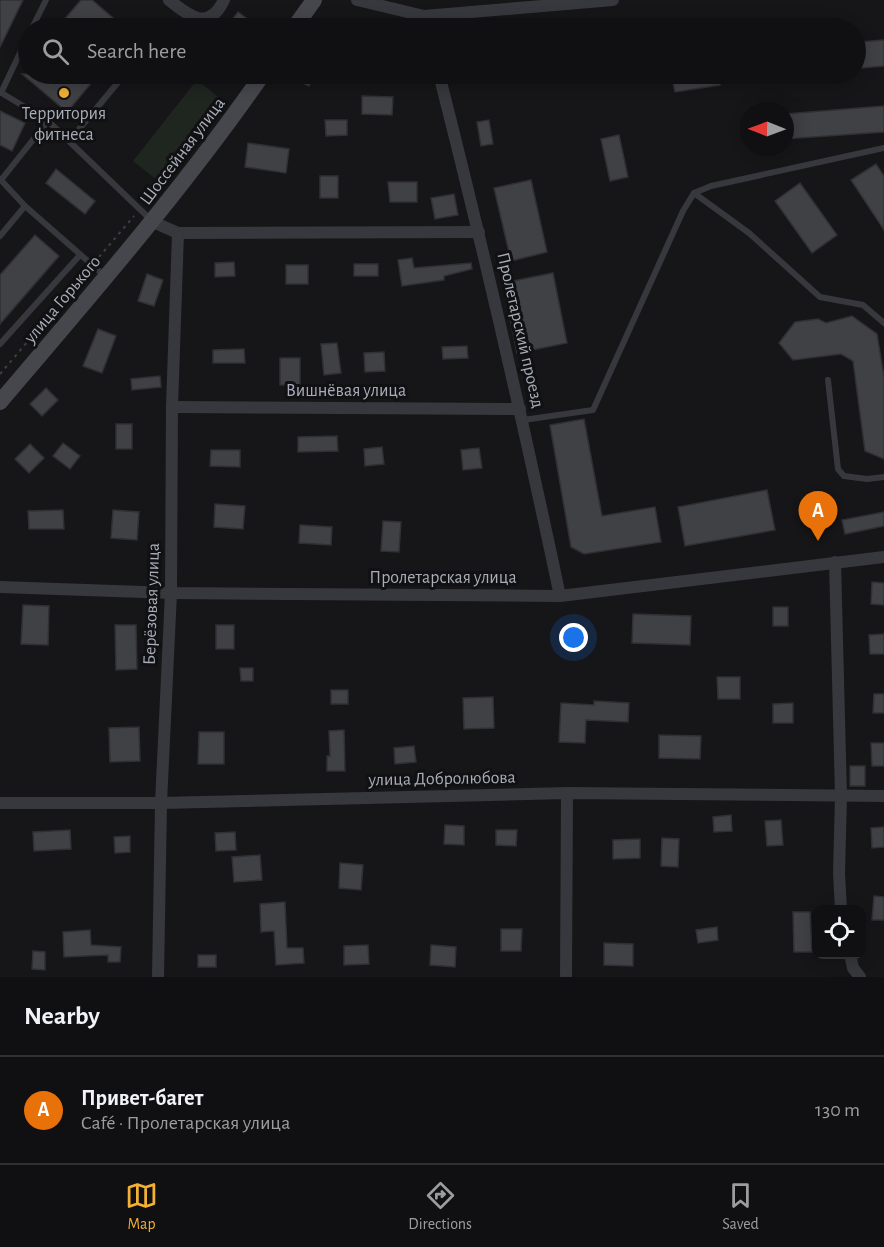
<!DOCTYPE html>
<meta charset="utf-8">
<style>
:root{--surface:#101012;--page:#1e1e20;--text:#f1f3f6;--muted:#9c9d9f;--line:#303032;--accent:#f2b134}
body{margin:0;font-family:"Alegreya Sans",sans-serif;background:var(--page);color:var(--text)}
.controls{position:absolute;right:18px;bottom:18px;display:grid;overflow:hidden;border-radius:12px;box-shadow:0 3px 15px #0003}
.controls button{width:54px;height:54px;display:grid;place-items:center;padding:0;border:0;border-bottom:2px solid var(--line);background:var(--surface);color:var(--text);font:30px sans-serif}
.compass{position:absolute;left:740px;top:102px;width:54px;height:54px;border-radius:50%;background:var(--surface);box-shadow:0 3px 15px #0003;rotate:271deg}
.you{position:absolute;left:574px;top:638px;width:21px;height:21px;margin:-15px;border:4px solid #fff;border-radius:50%;background:#1a73e8;box-shadow:0 0 0 9px #1a73e833}
.badge{display:grid;place-items:center;width:39px;height:39px;border-radius:50%;background:var(--accent);color:#fff;font-size:20px;font-weight:700}
.pin{position:absolute;translate:-50% -50px;filter:drop-shadow(0 2px 3px #0008)}
.pin::after{content:'';position:absolute;top:32px;width:21px;height:18px;background:inherit;clip-path:polygon(0 0,100% 0,50% 100%)}
.list{margin:0;padding:0;list-style:none}
h2{display:flex;justify-content:space-between;align-items:center;height:78px;margin:0;padding:0 24px;font-size:26px}
h2 small{font-size:20px;font-weight:400;color:var(--muted)}
.list li{display:grid;grid-template-columns:39px 1fr auto;gap:18px;align-items:center;box-sizing:border-box;height:108px;padding:0 24px;border-top:2px solid var(--line)}
.list b{display:block;font-size:22px;white-space:nowrap}
.list p{margin:0;font-size:20px;white-space:nowrap;color:var(--muted)}
.list em{font-size:20px;font-style:normal;color:var(--muted)}
.icon{flex:none;width:33px;height:33px;fill:none;stroke:currentColor;stroke-width:2;stroke-linecap:round;stroke-linejoin:round}
.map{position:relative;flex:none;width:884px;height:977px;overflow:hidden}
.search{position:absolute;background:var(--surface);box-shadow:0 3px 15px #0003;left:18px;right:18px;top:18px;height:66px;display:flex;align-items:center;gap:15px;box-sizing:border-box;padding:0 21px;border-radius:33px;color:var(--muted);font-size:22px}
.sheet{height:186px;background:var(--surface)}
nav{display:flex;justify-content:space-around;align-items:center;box-sizing:border-box;height:84px;border-top:2px solid var(--line);background:var(--surface);font-size:16px;color:var(--muted)}
nav a{display:grid;justify-items:center;gap:3px}
nav .on{color:var(--accent)}
.map>svg:first-child{display:block}
</style>
<div class="map">
<svg width="884" height="977" viewBox="0 0 884 977">
<rect width="100%" height="100%" fill="#161618"/>
<polygon fill="#1e261f" points="197,80 222,100 157,180 133,161"/>
<g fill="#404145" stroke="#303034" stroke-width="1.5">
<polygon points="0,0 23,0 0,47"/>
<polygon points="81,0 92,0 125,28 57,28"/>
<polygon points="238,12 260,28 226,28"/>
<polygon points="884,40 884,66 862,68 860,42"/>
<polygon points="22,74 99,74 67,112"/>
<polygon points="284,74 315,74 309,86"/>
<polygon points="671,74 719,74 720,85 675,92"/>
<polygon points="362,96 393,97 392,115 362,114"/>
<polygon points="884,106 884,132 785,139 785,114"/>
<polygon points="0,111 25,123 12,151 0,145"/>
<polygon points="325,120 347,120 347,135 326,136"/>
<polygon points="489,120 493,144 481,146 477,122"/>
<polygon points="619,135 628,177 610,181 601,139"/>
<polygon points="248,143 289,149 286,173 245,167"/>
<polygon points="876,164 884,176 884,230 851,180"/>
<polygon points="56,169 95,201 85,214 46,183"/>
<rect x="320" y="176" width="18" height="22"/>
<polygon points="531,180 547,252 511,261 494,188"/>
<polygon points="388,182 417,182 417,202 390,202"/>
<polygon points="800,183 837,235 812,253 775,201"/>
<polygon points="454,194 458,215 435,219 431,198"/>
<polygon points="35,235 59,256 0,324 0,275"/>
<polygon points="412,258 414,268 471,263 472,269 444,276 444,280 402,286 398,260"/>
<polygon points="234,262 235,276 215,277 215,263"/>
<rect x="354" y="264" width="24" height="12"/>
<rect x="286" y="265" width="22" height="19"/>
<polygon points="553,273 567,343 517,353 503,283"/>
<polygon points="147,274 163,280 154,306 138,301"/>
<polygon points="852,316 877,334 884,377 884,459 865,451 853,361 841,354 793,360 779,343 795,322 818,319 826,323"/>
<polygon points="98,329 116,336 102,373 83,366"/>
<polygon points="337,343 341,373 324,375 321,344"/>
<polygon points="467,346 468,358 443,359 442,347"/>
<polygon points="244,349 245,363 213,363 213,350"/>
<polygon points="384,352 385,371 365,372 364,353"/>
<rect x="280" y="358" width="20" height="27"/>
<polygon points="160,376 161,387 132,390 131,379"/>
<polygon points="46,388 58,400 42,416 30,404"/>
<polygon points="584,419 602,516 655,507 661,542 584,554 571,547 550,425"/>
<rect x="116" y="424" width="16" height="25"/>
<polygon points="337,436 338,451 298,452 298,437"/>
<polygon points="63,443 80,456 70,469 53,456"/>
<polygon points="30,444 44,458 29,473 15,459"/>
<polygon points="382,447 384,464 365,466 364,449"/>
<polygon points="479,448 482,468 463,470 461,450"/>
<polygon points="211,450 240,450 240,467 210,466"/>
<polygon points="767,490 775,530 685,546 678,507"/>
<polygon points="215,504 245,506 243,529 214,527"/>
<polygon points="63,510 64,529 29,529 28,511"/>
<polygon points="113,510 139,512 137,540 111,538"/>
<polygon points="884,512 884,526 845,534 842,520"/>
<polygon points="383,521 401,522 399,552 381,551"/>
<polygon points="300,525 332,527 331,545 299,543"/>
<polygon points="872,582 884,583 884,605 871,604"/>
<polygon points="23,605 49,606 48,645 21,644"/>
<rect x="773" y="607" width="15" height="19"/>
<polygon points="633,614 691,616 690,645 632,643"/>
<polygon points="115,625 136,625 137,669 116,670"/>
<rect x="216" y="625" width="18" height="24"/>
<polygon points="884,634 884,654 870,654 869,635"/>
<polygon points="240,668 253,668 253,681 241,681"/>
<polygon points="717,677 740,677 740,699 718,699"/>
<rect x="331" y="690" width="17" height="14"/>
<polygon points="874,694 884,694 884,713 873,713"/>
<polygon points="493,697 494,728 464,729 463,698"/>
<polygon points="594,701 629,703 628,722 586,720 585,743 559,742 561,703 594,705"/>
<polygon points="793,703 793,723 773,723 773,704"/>
<polygon points="139,727 140,761 110,762 109,728"/>
<polygon points="344,730 345,771 327,771 327,756 330,756 329,731"/>
<polygon points="199,732 224,732 224,764 198,764"/>
<polygon points="659,735 701,736 700,759 659,758"/>
<polygon points="871,743 884,743 884,766 872,766"/>
<polygon points="414,746 416,762 395,764 394,748"/>
<rect x="850" y="766" width="15" height="20"/>
<polygon points="731,815 732,831 714,832 713,817"/>
<polygon points="781,820 783,845 767,846 765,821"/>
<polygon points="445,825 464,826 464,845 444,844"/>
<polygon points="884,827 884,847 872,848 871,828"/>
<polygon points="70,830 71,849 34,851 33,832"/>
<polygon points="496,830 517,830 516,846 496,845"/>
<polygon points="235,832 236,850 216,851 215,833"/>
<polygon points="130,836 130,852 115,853 114,837"/>
<polygon points="662,838 679,839 678,867 661,866"/>
<polygon points="640,839 640,858 613,859 613,840"/>
<polygon points="260,855 262,880 234,882 232,857"/>
<polygon points="340,863 363,865 361,890 339,888"/>
<polygon points="874,896 884,897 884,920 872,920"/>
<polygon points="285,902 287,948 303,948 304,963 276,965 274,931 261,932 260,904"/>
<polygon points="793,912 810,912 812,952 794,952"/>
<polygon points="717,927 718,940 698,943 696,930"/>
<polygon points="501,929 522,929 521,951 501,951"/>
<polygon points="90,930 91,945 121,947 120,962 108,962 108,955 64,957 63,932"/>
<polygon points="604,943 633,944 633,966 604,965"/>
<polygon points="368,945 369,964 344,965 344,946"/>
<polygon points="431,945 456,947 455,967 430,965"/>
<polygon points="33,951 45,952 45,970 32,969"/>
<rect x="198" y="955" width="18" height="12"/>
</g>
<g fill="none" stroke-linecap="round" stroke-linejoin="round">
<g stroke="#3d3f44" stroke-width="2" stroke-dasharray="3 4.5" stroke-linecap="butt">
<polyline points="99,257 134,216"/>
<polyline points="0,374 86,273"/>
</g>
<g stroke="#37383d" stroke-width="6">
<polyline points="32,28 46,0"/>
<polyline points="0,92 48,121 150,219"/>
<polyline points="1,93 28,36"/>
<polyline points="70,140 125,74"/>
<polyline points="0,179 25,206 106,277"/>
<polyline points="1,180 48,121"/>
<polyline points="694,193 749,233 820,297 863,305 884,323"/>
<polyline points="0,236 25,206"/>
<polyline points="0,344 80,255"/>
<polyline points="828,380 838,469 844,476 867,479 884,477"/>
<polyline points="523,420 593,410 683,211 694,193 711,186 884,148"/>
</g>
<g stroke="#37383d" stroke-width="12">
<path d="M169,0C189,16 209,32 224,0"/>
<polyline points="357,0 424,16 613,0"/>
<path d="M439,74C483,247 523,421 560,596"/>
<polyline points="153,222 178,233 479,232"/>
<polyline points="172,407 520,409"/>
<polyline points="835,562 841,796 839,873 841,910"/>
<polyline points="0,587 171,593 560,596 884,557"/>
<polyline points="0,803 161,803 567,793 884,796"/>
<polyline points="850,954 853,968 860,977"/>
<polyline points="158,977 161,803 171,593 172,407 178,233"/>
<polyline points="566,977 567,793"/>
</g>
<g stroke="#45474d" stroke-width="16">
<polyline points="294,28 314,0"/>
<path d="M0,402C91,295 183,189 263,74"/>
</g>
</g>
<circle fill="#f2b134" stroke="#111113" stroke-width="2" cx="64" cy="93" r="6"/>
<g text-anchor="middle" stroke-width="6" stroke-linejoin="round" paint-order="stroke">
<g font-size="18" fill="#a8adb8" stroke="#111113">
<text x="64" y="119">Территория<tspan x="64" dy="21">фитнеса</tspan></text>
</g>
<g font-size="18" fill="#a8adb8" stroke="#111113">
<text transform="translate(182 151) rotate(-53)" y="6">Шоссейная улица</text>
<text transform="translate(62 299) rotate(-50)" y="6">улица Горького</text>
<text transform="translate(521 330) rotate(77)" y="6">Пролетарский проезд</text>
<text x="346" y="396">Вишнёвая улица</text>
<text x="443" y="583">Пролетарская улица</text>
<text transform="translate(151 604) rotate(-88)" y="6">Берёзовая улица</text>
<text transform="translate(442 778) rotate(-1)" y="6">улица Добролюбова</text>
</g>
</g>
</svg>
<div class="controls">
<button><svg class="icon" aria-label="locate" viewBox="0 0 24 24"><circle cx="12" cy="12" r="6"/><path d="M12 2v4M12 18v4M2 12h4M18 12h4"/></svg></button>
</div>
<svg class="compass" viewBox="-18 -18 36 36"><path d="M0-13l5 13h-10z" fill="#e53935"/><path d="M0 13l5-13h-10z" fill="#9c9d9f"/></svg>
<div class="you"></div>
<div class="pin badge" style="left:818px;top:541px;background:#e8710a">A</div>
<div class="search"><svg class="icon" aria-label="search" viewBox="0 0 24 24"><circle cx="10" cy="10" r="6"/><path d="M15 15l6 6"/></svg>Search here</div>
</div>
<section class="sheet">
<h2>Nearby<small></small></h2>
<ul class="list">
<li><span class="badge" style="background:#e8710a">A</span><div><b>Привет-багет</b><p>Café · Пролетарская улица</p></div><em>130 m</em></li>
</ul>
</section>
<nav>
<a class="on"><svg class="icon" aria-label="map" viewBox="0 0 24 24"><path d="M3 6l6-2 6 2 6-2v14l-6 2-6-2-6 2zM9 4v14M15 6v14"/></svg>Map</a>
<a><svg class="icon" aria-label="directions" viewBox="0 0 24 24"><path d="M12 3l9 9-9 9-9-9zM9 14v-3h6M13 9l2 2-2 2"/></svg>Directions</a>
<a><svg class="icon" aria-label="saved" viewBox="0 0 24 24"><path d="M7 4h10v16l-5-4-5 4z"/></svg>Saved</a>
</nav>
